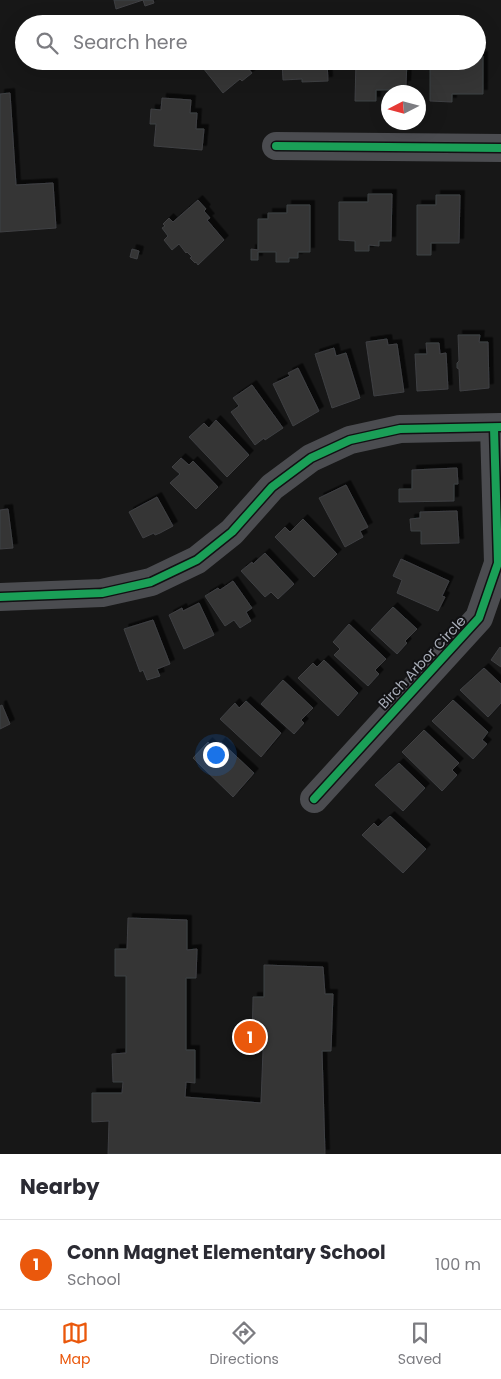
<!DOCTYPE html>
<style>
:root{--surface:#fff;--page:#f7f7f7;--text:#2b2b33;--muted:#7c7c81;--line:#e1e1e2;--accent:#ea580c}
body{margin:0;font-family:Poppins,sans-serif;background:var(--page);color:var(--text)}
.compass{position:absolute;left:381px;top:85px;width:45px;height:45px;border-radius:50%;background:var(--surface);box-shadow:0 5px 20px #0002;rotate:264deg}
.you{position:absolute;left:215px;top:754px;width:18px;height:18px;margin:-12px;border:4px solid #fff;border-radius:50%;background:#1a73e8;box-shadow:0 0 0 8px #1a73e833}
.badge{display:grid;place-items:center;width:32px;height:32px;border-radius:50%;background:var(--accent);color:#fff;font-size:16px;font-weight:700}
.pin{position:absolute;translate:-50% -50%;border:2px solid #fff;box-shadow:0 1px 5px #0006}
.list{margin:0;padding:0;list-style:none}
h2{display:flex;justify-content:space-between;align-items:center;height:65px;margin:0;padding:0 20px;font-size:21px}
h2 small{font-size:16px;font-weight:400;color:var(--muted)}
.list li{display:grid;grid-template-columns:32px 1fr auto;gap:15px;align-items:center;box-sizing:border-box;height:90px;padding:0 20px;border-top:1px solid var(--line)}
.list b{display:block;font-size:19px;white-space:nowrap}
.list p{margin:0;font-size:16px;white-space:nowrap;color:var(--muted)}
.list em{font-size:16px;font-style:normal;color:var(--muted)}
.icon{flex:none;width:28px;height:28px;fill:none;stroke:currentColor;stroke-width:2;stroke-linecap:round;stroke-linejoin:round}
.map{position:relative;flex:none;width:501px;height:1154px;overflow:hidden}
.search{position:absolute;background:var(--surface);box-shadow:0 5px 20px #0002;left:15px;right:15px;top:15px;height:55px;display:flex;align-items:center;gap:12px;box-sizing:border-box;padding:0 18px;border-radius:28px;color:var(--muted);font-size:19px}
.sheet{height:155px;background:var(--surface)}
nav{display:flex;justify-content:space-around;align-items:center;box-sizing:border-box;height:70px;border-top:1px solid var(--line);background:var(--surface);font-size:14px;color:var(--muted)}
nav a{display:grid;justify-items:center;gap:2px}
nav .on{color:var(--accent)}
.map>svg:first-child{display:block}
</style>
<div class="map">
<svg width="501" height="1154" viewBox="0 0 501 1154">
<defs>
<filter id="shadow"><feDropShadow dx="4.5" dy="-4.5" stdDeviation="0" flood-color="#0009"/></filter>
</defs>
<rect width="100%" height="100%" fill="#171717"/>
<g fill="#353536" stroke="#3f4043" filter="url(#shadow)">
<polygon points="114,0 153,0 154,3 145,6 143,0 116,9"/>
<polygon points="477,56 483,56 483,94 452,94 452,102 430,101 430,61 477,61"/>
<polygon points="191,61 242,61 252,73 242,81 240,79 223,93 199,63 195,66"/>
<polygon points="282,61 327,61 328,81 302,82 302,79 283,80"/>
<polygon points="356,61 407,61 406,85 403,85 403,90 376,90 376,101 355,101"/>
<polygon points="10,93 16,185 53,183 56,228 0,232 0,94"/>
<polygon points="162,98 191,100 190,113 197,113 196,129 204,129 202,150 154,146 156,124 150,124 151,109 161,110"/>
<polygon points="368,194 392,194 391,241 379,241 379,246 369,245 369,251 355,251 355,241 339,240 339,202 368,202"/>
<polygon points="436,195 460,195 459,243 431,243 431,255 417,255 417,205 436,205"/>
<polygon points="198,200 206,209 204,211 210,218 207,220 224,240 198,265 196,262 195,263 190,258 192,257 187,252 186,253 179,244 172,250 164,240 168,236 162,228 165,226 163,224 169,218 173,222"/>
<polygon points="287,205 310,205 310,252 298,252 298,258 289,258 289,262 276,262 276,252 258,252 258,260 251,260 251,249 258,250 258,219 268,219 268,213 287,213"/>
<polygon points="132,249 139,251 137,259 130,257"/>
<polygon points="458,335 480,335 479,342 488,342 489,388 460,391 459,369 457,368 457,363 459,361"/>
<polygon points="387,339 388,345 397,344 404,392 374,396 366,342"/>
<polygon points="426,343 439,343 440,354 446,353 448,389 417,391 415,354 427,354"/>
<polygon points="334,348 336,356 346,353 360,398 332,408 315,354"/>
<polygon points="298,368 319,411 293,426 273,384 290,376 288,373"/>
<polygon points="252,385 283,428 265,440 264,438 255,445 231,412 239,406 233,398"/>
<polygon points="216,420 249,455 227,477 189,437 204,423 209,428"/>
<polygon points="181,458 189,465 193,461 218,487 196,509 170,483 180,474 172,467"/>
<polygon points="457,468 458,484 454,484 454,501 399,502 399,489 412,489 412,470"/>
<polygon points="346,485 368,527 360,531 363,537 345,547 319,498"/>
<polygon points="157,497 173,526 160,533 155,535 154,533 143,538 129,512"/>
<polygon points="8,509 13,548 0,549 0,510"/>
<polygon points="457,511 459,543 421,544 421,531 411,531 410,519 420,518 420,512"/>
<polygon points="303,519 337,554 314,577 275,537 285,527 290,532"/>
<polygon points="265,553 294,584 278,599 271,592 265,597 241,571 252,562 253,564"/>
<polygon points="401,559 449,581 442,596 445,597 438,611 397,593 402,580 393,576"/>
<polygon points="233,581 252,608 246,612 251,621 240,628 234,620 225,626 205,596 218,588 220,590"/>
<polygon points="199,603 214,635 184,649 169,615 182,608 183,611"/>
<polygon points="393,607 417,629 405,641 407,643 397,654 371,630"/>
<polygon points="153,620 170,664 157,669 160,676 147,680 143,670 140,672 124,629"/>
<polygon points="349,624 386,659 375,670 379,674 368,686 334,655 340,649 333,642"/>
<polygon points="500,647 501,648 501,667 491,660"/>
<polygon points="324,660 358,693 338,716 298,678 313,663 317,667"/>
<polygon points="484,668 501,684 501,703 488,717 460,690"/>
<polygon points="283,680 313,708 301,720 304,723 294,734 261,704"/>
<polygon points="453,700 488,732 482,740 487,744 473,759 432,721"/>
<polygon points="246,701 281,733 261,757 220,719 235,703 239,708"/>
<polygon points="2,705 10,724 0,729 0,706"/>
<polygon points="424,730 459,763 452,770 457,775 442,791 402,752"/>
<polygon points="208,742 215,749 221,742 254,773 233,797 193,758"/>
<polygon points="399,763 425,788 403,811 375,785"/>
<polygon points="390,816 426,849 403,873 362,835 374,823 378,827"/>
<polygon points="128,918 187,920 187,950 197,949 196,978 186,978 186,1050 195,1050 195,1083 186,1082 185,1097 261,1103 263,1050 252,1049 253,997 264,997 264,965 323,967 325,994 333,994 331,1051 322,1051 325,1154 108,1154 109,1121 92,1122 92,1093 122,1093 123,1082 113,1082 112,1054 126,1053 126,976 115,976 115,949 127,949"/>
</g>
<g fill="none" stroke-linecap="round" stroke-linejoin="round">
<g stroke="#4b4c50" stroke-width="28">
<polyline points="276,146 501,148"/>
<polyline points="0,597 102,593 151,582 197,560 232,532 272,487 311,458 350,440 400,429 501,427"/>
<polyline points="314,799 479,618 498,563 494,428"/>
</g>
<defs>
<g id="cycleway">
<polyline points="276,146 501,148"/>
<polyline points="0,597 102,593 151,582 197,560 232,532 272,487 311,458 350,440 400,429 501,427"/>
<polyline points="314,799 479,618 498,563 494,428"/>
</g>
</defs>
<use href="#cycleway" stroke="#111113" stroke-width="11"/>
<use href="#cycleway" stroke="#1a9f57" stroke-width="8"/>
</g>
<g text-anchor="middle" stroke-width="4" stroke-linejoin="round" paint-order="stroke">
<g font-size="14" fill="#a8adb8" stroke="#111113">
<text transform="translate(422 662) rotate(-47)" y="5">Birch Arbor Circle</text>
</g>
</g>
</svg>
<svg class="compass" viewBox="-18 -18 36 36"><path d="M0-13l5 13h-10z" fill="#e53935"/><path d="M0 13l5-13h-10z" fill="#7c7c81"/></svg>
<div class="you"></div>
<div class="pin badge" style="left:250px;top:1037px">1</div>
<div class="search"><svg class="icon" aria-label="search" viewBox="0 0 24 24"><circle cx="10" cy="10" r="6"/><path d="M15 15l6 6"/></svg>Search here</div>
</div>
<section class="sheet">
<h2>Nearby<small></small></h2>
<ul class="list">
<li><span class="badge">1</span><div><b>Conn Magnet Elementary School</b><p>School</p></div><em>100 m</em></li>
</ul>
</section>
<nav>
<a class="on"><svg class="icon" aria-label="map" viewBox="0 0 24 24"><path d="M3 6l6-2 6 2 6-2v14l-6 2-6-2-6 2zM9 4v14M15 6v14"/></svg>Map</a>
<a><svg class="icon" aria-label="directions" viewBox="0 0 24 24"><path d="M12 3l9 9-9 9-9-9zM9 14v-3h6M13 9l2 2-2 2"/></svg>Directions</a>
<a><svg class="icon" aria-label="saved" viewBox="0 0 24 24"><path d="M7 4h10v16l-5-4-5 4z"/></svg>Saved</a>
</nav>
